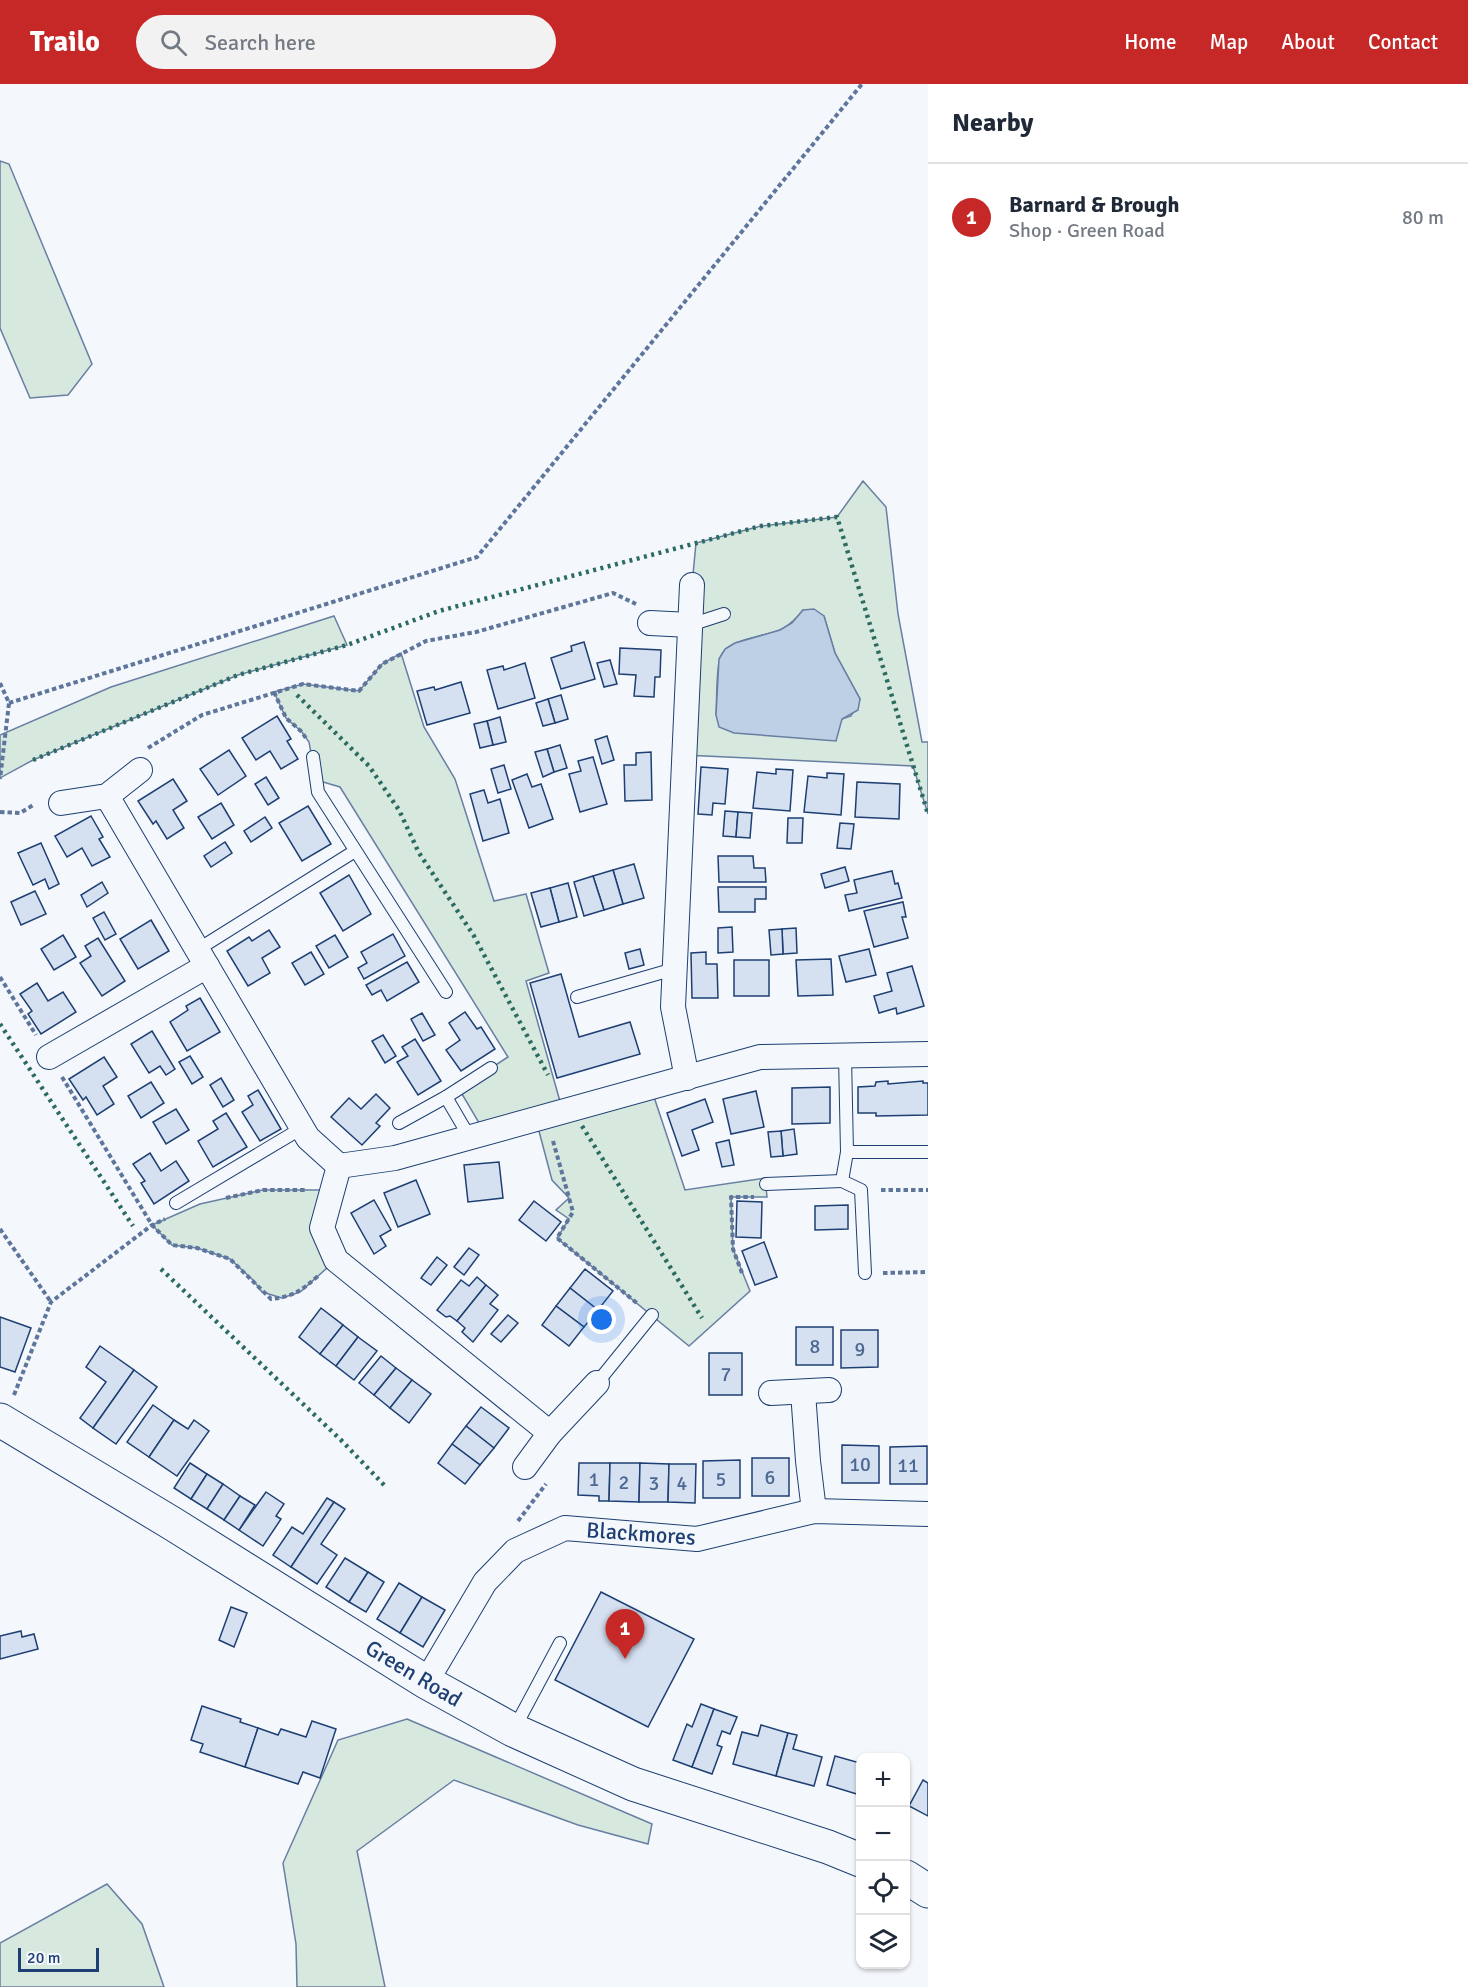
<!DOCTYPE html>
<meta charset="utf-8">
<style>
:root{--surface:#fff;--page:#f2f2f3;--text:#1f2937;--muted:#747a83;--line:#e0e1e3;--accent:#c62828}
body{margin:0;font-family:Signika,sans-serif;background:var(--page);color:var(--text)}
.controls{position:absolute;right:18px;bottom:18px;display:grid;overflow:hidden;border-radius:12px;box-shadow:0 2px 4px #0004}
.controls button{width:54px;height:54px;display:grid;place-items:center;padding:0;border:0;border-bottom:2px solid var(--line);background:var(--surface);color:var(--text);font:30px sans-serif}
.scale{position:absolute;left:18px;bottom:15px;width:81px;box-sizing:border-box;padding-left:6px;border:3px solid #1d3f73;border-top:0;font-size:16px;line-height:21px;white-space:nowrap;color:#1d3f73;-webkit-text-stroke:4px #f4f7fb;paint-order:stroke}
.you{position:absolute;left:602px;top:1236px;width:21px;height:21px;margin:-15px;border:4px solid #fff;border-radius:50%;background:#1a73e8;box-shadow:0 0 0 9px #1a73e833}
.badge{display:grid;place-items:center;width:39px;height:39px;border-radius:50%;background:var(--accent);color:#fff;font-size:20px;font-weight:700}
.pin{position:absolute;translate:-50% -50px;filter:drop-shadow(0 2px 3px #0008)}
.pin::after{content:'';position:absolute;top:32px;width:21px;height:18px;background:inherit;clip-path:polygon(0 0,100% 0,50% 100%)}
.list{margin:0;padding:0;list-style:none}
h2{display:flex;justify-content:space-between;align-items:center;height:78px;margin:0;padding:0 24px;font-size:26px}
h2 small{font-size:20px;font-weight:400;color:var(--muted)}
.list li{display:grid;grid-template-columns:39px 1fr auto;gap:18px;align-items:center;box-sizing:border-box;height:108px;padding:0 24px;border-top:2px solid var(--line)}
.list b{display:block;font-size:22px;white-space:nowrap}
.list p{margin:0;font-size:20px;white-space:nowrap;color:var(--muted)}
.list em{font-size:20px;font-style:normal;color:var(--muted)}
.icon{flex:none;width:33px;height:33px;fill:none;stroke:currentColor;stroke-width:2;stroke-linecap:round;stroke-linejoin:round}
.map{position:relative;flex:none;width:928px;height:1903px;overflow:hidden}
header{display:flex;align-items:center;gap:36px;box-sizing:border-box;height:84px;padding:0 30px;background:var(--accent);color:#fff}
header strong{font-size:28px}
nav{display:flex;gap:33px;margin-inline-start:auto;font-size:21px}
.search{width:420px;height:54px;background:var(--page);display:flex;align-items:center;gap:15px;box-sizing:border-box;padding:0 21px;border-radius:33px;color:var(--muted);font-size:22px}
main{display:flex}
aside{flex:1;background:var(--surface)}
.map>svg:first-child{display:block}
</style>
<header>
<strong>Trailo</strong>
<div class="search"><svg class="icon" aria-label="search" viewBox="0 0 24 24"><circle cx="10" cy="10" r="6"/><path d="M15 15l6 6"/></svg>Search here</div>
<nav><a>Home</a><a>Map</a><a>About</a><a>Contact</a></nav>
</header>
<main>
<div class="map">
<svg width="928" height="1903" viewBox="0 0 928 1903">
<rect width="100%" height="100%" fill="#f4f7fb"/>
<g fill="#d7e8df" stroke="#687fa3" stroke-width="1.5" fill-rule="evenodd">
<polygon points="0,77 9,80 92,280 68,311 30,314 0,244"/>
<path d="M863,397L886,423L898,530L922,658H928V730L913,682L684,671L692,501L696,459L761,442L837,433ZM803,526L824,532L835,569L860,615L851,632L842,635L716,631C717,616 716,587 720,574C727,553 765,554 782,545C791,540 797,534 803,526Z"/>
<polygon points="334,532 347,561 238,591 33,676 0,694 0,651 111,603"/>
<polygon points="401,569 424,643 455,695 494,817 526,810 549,889 526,897 563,1028 651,1004 685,1106 765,1094 767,1113 731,1113 733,1165 750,1207 689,1262 557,1154 569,1135 556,1126 569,1114 552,1096 536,1036 485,1049 459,1005 508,973 340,703 316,696 309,658 302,648 286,634 274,608 303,600 359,607 382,580"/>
<polygon points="263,1106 332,1106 336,1176 300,1208 282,1214 262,1208 253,1196 230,1175 197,1164 172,1161 152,1141 200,1120"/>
<polygon points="407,1635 652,1740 648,1760 578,1741 454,1696 357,1767 385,1903 297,1903 296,1860 283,1779 338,1656"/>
<polygon points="107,1800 142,1840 164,1903 0,1903 0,1859"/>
</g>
<polygon fill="#bed0e5" stroke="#687fa3" stroke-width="1.5" points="814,525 824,532 835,569 860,615 858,626 842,635 836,657 734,649 719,643 716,631 719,575 725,565 735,559 780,546 792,539 803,526"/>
<g fill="#d5e0f0" stroke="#1d3f73" stroke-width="1.5">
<polygon points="584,558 595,595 561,605 551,574 572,567 571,562"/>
<polygon points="620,564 661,566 660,593 655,593 654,613 634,612 636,591 619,590"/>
<polygon points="610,576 617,600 604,603 597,579"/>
<polygon points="525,579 535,614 498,625 487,586 503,582 504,586"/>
<polygon points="461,598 470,629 427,641 417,607 434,603 435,606"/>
<polygon points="561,611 568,635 555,639 548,615"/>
<polygon points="548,615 555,639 543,642 536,619"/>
<polygon points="277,632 291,655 287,657 298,675 281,685 270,667 256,676 242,654"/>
<polygon points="500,633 506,658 493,661 487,637"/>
<polygon points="487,637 493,661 480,664 474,640"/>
<polygon points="607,652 614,676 602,680 595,656"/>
<polygon points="560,661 567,684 554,688 547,665"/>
<polygon points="547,665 554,688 543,693 535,668"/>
<polygon points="229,666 246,692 218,711 200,685"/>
<polygon points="651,668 652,716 625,717 624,681 636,681 636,669"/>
<polygon points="593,673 607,720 580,728 569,690 581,687 578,677"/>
<polygon points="504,681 511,705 498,709 491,685"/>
<polygon points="701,683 728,685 725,720 713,719 712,731 698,730"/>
<polygon points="776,685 793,686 790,727 753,724 757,688 776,690"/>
<polygon points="827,689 844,690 841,731 804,728 808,692 827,694"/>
<polygon points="527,690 532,703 541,700 553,735 529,744 512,696"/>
<polygon points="266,693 279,714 268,721 255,700"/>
<polygon points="173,695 187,717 173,726 184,744 167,755 156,737 153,740 138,717"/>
<polygon points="857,698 900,700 899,735 855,733"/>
<polygon points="484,706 488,719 500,715 509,749 483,757 470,710"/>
<polygon points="221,719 234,741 212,755 198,733"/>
<polygon points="308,722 331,760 302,777 279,739"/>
<polygon points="725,727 738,728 736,753 723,752"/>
<polygon points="738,728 752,729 750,754 736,753"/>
<polygon points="91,732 103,753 99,755 110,773 92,782 82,764 67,773 55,752"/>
<polygon points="265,733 272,744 251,758 244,747"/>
<polygon points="788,734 803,734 802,759 787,759"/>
<polygon points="840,739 854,740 851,765 837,764"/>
<polygon points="225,758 232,769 211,783 204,772"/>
<polygon points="41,759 59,800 49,805 45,795 33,801 18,769"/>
<polygon points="718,772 753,772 754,784 765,784 766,798 719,798"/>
<polygon points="634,780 644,814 623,820 613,786"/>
<polygon points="845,783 849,797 825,804 821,790"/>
<polygon points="613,786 623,820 604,826 593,792"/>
<polygon points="892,787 895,800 898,799 902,814 849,827 845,811 857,809 854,796"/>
<polygon points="349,791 371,830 343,847 320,809"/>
<polygon points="593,792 604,826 584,832 574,798"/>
<polygon points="102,798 108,809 87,823 81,811"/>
<polygon points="568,799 577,833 559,838 550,804"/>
<polygon points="718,803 766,803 766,815 755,815 755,828 719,828"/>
<polygon points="550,804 559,838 541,843 531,809"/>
<polygon points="35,807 46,830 21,841 11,818"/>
<polygon points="903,818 906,833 902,833 908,854 874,863 864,827"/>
<polygon points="104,828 116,850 105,856 93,834"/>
<polygon points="151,836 169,867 138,885 120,855"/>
<polygon points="732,843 733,868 718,869 718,844"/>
<polygon points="796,844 797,869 783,870 782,845"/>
<polygon points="782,845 783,870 771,871 769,846"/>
<polygon points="269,846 280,863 262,874 270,889 248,902 227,867 249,853 252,857"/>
<polygon points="393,850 405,872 364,895 358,884 367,879 361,868"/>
<polygon points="63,851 76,873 54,886 41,865"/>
<polygon points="335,851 348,873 329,884 316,862"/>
<polygon points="98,854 125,897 102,912 80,879 91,872 85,862"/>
<polygon points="640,865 644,881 629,885 625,869"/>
<polygon points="869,865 876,891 846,898 839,872"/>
<polygon points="311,868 324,890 305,901 292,879"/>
<polygon points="706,868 706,880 717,880 718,914 692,914 691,869"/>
<polygon points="831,875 833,911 798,912 796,876"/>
<rect x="734" y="876" width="35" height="36"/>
<polygon points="407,878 419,898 387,917 381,906 372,911 366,901"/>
<polygon points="912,882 924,922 897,930 896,924 879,929 874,912 892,907 887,889"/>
<polygon points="561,890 579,953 630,938 640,970 557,994 530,899"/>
<polygon points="37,899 48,917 63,908 76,928 41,950 28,930 32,927 20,910"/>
<polygon points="200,914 220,948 187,967 170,938 188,926 186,922"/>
<polygon points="465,928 477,945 481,943 495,965 461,987 446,966 460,956 449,939"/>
<polygon points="422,929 435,951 423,957 411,935"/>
<polygon points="152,947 175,985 166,991 160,982 149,989 131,960"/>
<polygon points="383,951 396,972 385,979 372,957"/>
<polygon points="415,955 441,997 418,1011 397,978 408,972 402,963"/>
<polygon points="190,972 203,993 192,1000 179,978"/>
<polygon points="104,973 117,993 103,1002 114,1020 97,1031 86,1013 83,1016 69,995"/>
<polygon points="221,994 234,1016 223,1023 210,1001"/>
<polygon points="888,997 888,1000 923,997 923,999 928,999 928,1031 876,1032 876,1029 858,1029 858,1003 875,1002 876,998"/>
<polygon points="151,998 164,1019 141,1034 128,1012"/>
<polygon points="830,1003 830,1039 792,1040 792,1004"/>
<polygon points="258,1006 281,1045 260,1057 242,1028 253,1021 248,1012"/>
<polygon points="756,1007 764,1043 731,1050 723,1015"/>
<polygon points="376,1010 390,1024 376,1039 380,1042 362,1061 331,1033 349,1014 361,1025"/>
<polygon points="705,1015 713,1038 692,1046 699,1066 682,1072 667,1029"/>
<polygon points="176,1025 189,1046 166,1060 153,1038"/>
<polygon points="226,1029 247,1063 213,1083 198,1057 218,1045 213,1037"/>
<polygon points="794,1045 797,1070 783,1072 781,1047"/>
<polygon points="781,1047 783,1072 771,1073 768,1048"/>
<polygon points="729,1056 734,1081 722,1083 716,1059"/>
<polygon points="150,1069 161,1087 176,1077 189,1097 154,1120 141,1099 145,1097 133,1080"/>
<polygon points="499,1078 503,1114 468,1118 464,1081"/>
<polygon points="416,1096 430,1130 398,1143 384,1109"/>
<polygon points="374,1116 391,1146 380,1152 386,1162 374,1170 351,1129"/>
<polygon points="534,1117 561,1138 546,1157 519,1136"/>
<polygon points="737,1117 762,1118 761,1154 736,1153"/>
<polygon points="848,1121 848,1145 815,1146 815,1122"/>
<polygon points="764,1158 777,1193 755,1201 742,1167"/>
<polygon points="469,1164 479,1171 464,1191 454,1183"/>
<polygon points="437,1173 447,1181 431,1201 421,1194"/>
<polygon points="585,1185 613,1207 598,1226 570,1204"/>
<polygon points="477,1193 486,1201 457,1237 450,1232 446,1233 437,1226 461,1196 469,1202"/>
<polygon points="486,1201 498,1211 490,1220 498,1226 473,1258 462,1248 465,1244 457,1237"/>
<polygon points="570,1204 598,1226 584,1243 556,1222"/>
<polygon points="556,1222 584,1243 569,1262 542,1241"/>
<polygon points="321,1224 343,1241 320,1270 299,1253"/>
<polygon points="508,1231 518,1239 501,1258 491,1250"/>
<polygon points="0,1233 31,1244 15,1288 0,1283"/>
<polygon points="343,1241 358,1253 336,1282 320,1270"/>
<rect x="796" y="1243" width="37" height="38"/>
<polygon points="841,1246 878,1246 878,1283 841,1284"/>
<polygon points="358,1253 377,1267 354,1296 336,1282"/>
<polygon points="100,1262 134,1286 93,1344 80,1334 106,1298 86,1283"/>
<rect x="709" y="1269" width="33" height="42"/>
<polygon points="381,1272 396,1284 374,1311 359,1299"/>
<polygon points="396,1284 412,1296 390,1324 374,1311"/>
<polygon points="134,1286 157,1303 116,1360 93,1344"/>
<polygon points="412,1296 431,1310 409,1339 390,1324"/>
<polygon points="153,1321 174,1336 149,1373 127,1358"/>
<polygon points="481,1323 509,1344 494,1364 466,1342"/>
<polygon points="174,1336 188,1345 194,1336 209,1347 177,1392 149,1373"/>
<polygon points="466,1342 494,1364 480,1381 452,1360"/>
<polygon points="452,1360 480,1381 465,1400 438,1379"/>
<polygon points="842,1361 879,1362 879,1399 842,1399"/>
<polygon points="927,1362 927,1400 890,1400 890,1363"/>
<rect x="752" y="1374" width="37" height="38"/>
<polygon points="740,1376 740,1414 703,1414 703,1377"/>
<polygon points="190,1379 207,1390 191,1415 174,1404"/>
<polygon points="579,1379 610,1379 609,1417 599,1417 599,1412 578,1411"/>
<polygon points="610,1379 640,1379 639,1418 609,1417"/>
<polygon points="640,1379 669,1380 668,1418 639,1418"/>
<polygon points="669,1380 696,1380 695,1419 668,1418"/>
<polygon points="207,1390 223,1400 207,1425 191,1415"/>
<polygon points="223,1400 240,1412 224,1436 207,1425"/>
<polygon points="266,1408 284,1420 276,1432 281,1435 263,1462 239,1446"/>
<polygon points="240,1412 255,1421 239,1446 224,1436"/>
<polygon points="327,1414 334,1418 291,1483 273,1471 292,1443 303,1450"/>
<polygon points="334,1418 345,1425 321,1460 337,1471 317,1500 291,1483"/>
<polygon points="345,1474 368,1488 349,1518 326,1503"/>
<polygon points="368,1488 384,1498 366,1528 349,1518"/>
<polygon points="399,1499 422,1513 400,1549 377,1535"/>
<polygon points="601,1508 694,1555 648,1643 555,1596"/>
<polygon points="422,1513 445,1526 423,1563 400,1549"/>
<polygon points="231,1523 247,1529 234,1563 219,1556"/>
<polygon points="21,1547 22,1553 34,1550 38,1565 0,1575 0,1552"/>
<polygon points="701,1620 714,1625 692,1683 673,1676 687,1640 692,1643"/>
<polygon points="202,1622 241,1635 240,1638 258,1644 245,1683 200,1668 203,1660 191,1656"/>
<polygon points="714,1625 737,1633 730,1650 722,1647 717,1661 722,1663 712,1690 692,1683"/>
<polygon points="312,1637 336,1645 320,1694 303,1688 298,1700 245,1683 258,1644 278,1651 281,1645 306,1653"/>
<polygon points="761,1641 788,1649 776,1692 733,1680 742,1648 758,1652"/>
<polygon points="788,1649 797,1651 793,1665 822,1673 814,1702 776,1692"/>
<polygon points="835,1672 860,1679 860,1711 827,1701"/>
<polygon points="923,1696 928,1699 928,1732 909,1722"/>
</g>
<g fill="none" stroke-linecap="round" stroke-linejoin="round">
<defs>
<g id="lane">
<polyline points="690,541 724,530"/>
<polyline points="313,673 318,708 446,908"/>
<polyline points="197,866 355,767"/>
<polyline points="577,913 674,885"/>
<polyline points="446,1013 470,1054"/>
<polyline points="399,1039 446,1013 491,984"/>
<polyline points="847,1068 928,1068"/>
<polyline points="842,1097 861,1106 865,1189"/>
<polyline points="766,1100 842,1097 847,1068 845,972"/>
<polyline points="176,1119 302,1044"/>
<polyline points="597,1299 652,1231"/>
<polyline points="514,1645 560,1559"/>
</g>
<g id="street">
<polyline points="650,539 690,541"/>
<polyline points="107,712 308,1054 339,1082 322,1144 336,1176 550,1349"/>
<polyline points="61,719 107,712 140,686"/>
<polyline points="49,973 207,882"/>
<polyline points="687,994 673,923 692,501"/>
<polyline points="339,1082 395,1074 760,973 928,970"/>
<polyline points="803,1308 808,1377 814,1427"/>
<polyline points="771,1309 829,1306"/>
<polyline points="525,1383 550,1349 597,1299"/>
<polyline points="426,1598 485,1498 515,1467 565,1444 697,1455 814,1427 928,1430"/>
</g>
<g id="secondary">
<polyline points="0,1336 173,1440 426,1598 513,1646 633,1700 828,1763 860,1776"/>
<polyline points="906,1793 928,1807"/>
</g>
</defs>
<use href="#lane" stroke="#1d3f73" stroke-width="14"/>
<use href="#street" stroke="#1d3f73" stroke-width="26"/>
<use href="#secondary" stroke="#1d3f73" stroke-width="35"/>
<g stroke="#5e769c" stroke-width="4" stroke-dasharray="4.5 3" stroke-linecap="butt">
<polyline points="0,599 9,619 0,695"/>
<polyline points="274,608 286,634 302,648 307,656"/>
<polyline points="9,619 477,473 862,0"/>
<polyline points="148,664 202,631 303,600 359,607 382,580 426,557 476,548 613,509 636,520"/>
<polyline points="0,728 20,729 35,720"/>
<polyline points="0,893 36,951"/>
<path d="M62,993L152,1141L172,1161L197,1164L230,1175L271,1215C293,1213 302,1206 318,1192"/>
<polyline points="553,1057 573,1128 557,1154 638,1220"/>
<polyline points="881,1106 928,1106"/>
<polyline points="226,1114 263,1106 307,1106"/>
<polyline points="0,1145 51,1218"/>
<polyline points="742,1189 733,1165 731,1113 754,1113"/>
<polyline points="883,1189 928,1188"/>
<polyline points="14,1311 51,1218 152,1141 165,1135"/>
<polyline points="518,1437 546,1400"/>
</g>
<use href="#lane" stroke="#f4f7fb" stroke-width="12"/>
<use href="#street" stroke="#f4f7fb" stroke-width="24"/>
<use href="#secondary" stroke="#f4f7fb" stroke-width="33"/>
<g stroke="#2c6c60" stroke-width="4.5" stroke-dasharray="3 4.5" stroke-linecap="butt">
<polyline points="297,611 369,682 399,726 419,769 474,852 548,991"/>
<polyline points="33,676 238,591 347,561 439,527 761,442 837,433 928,730"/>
<polyline points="0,940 133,1142"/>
<polyline points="582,1042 702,1234"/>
<polyline points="161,1185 342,1357 385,1402"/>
</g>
</g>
<g text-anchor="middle" stroke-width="4.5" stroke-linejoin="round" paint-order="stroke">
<g font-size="20" fill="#4b6792">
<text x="815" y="1269">8</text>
<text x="860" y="1272">9</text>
<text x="726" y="1297">7</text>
<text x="860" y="1387">10</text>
<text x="908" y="1388">11</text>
<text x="770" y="1400">6</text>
<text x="594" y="1402">1</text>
<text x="721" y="1402">5</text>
<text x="624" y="1405">2</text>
<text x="654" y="1406">3</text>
<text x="682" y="1406">4</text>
</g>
<g font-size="22" fill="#1d3f73" stroke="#f4f7fb">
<text transform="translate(641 1449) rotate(4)" y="8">Blackmores</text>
<text transform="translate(414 1589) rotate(31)" y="8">Green Road</text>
</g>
</g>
</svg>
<div class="controls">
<button>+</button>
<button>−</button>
<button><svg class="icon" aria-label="locate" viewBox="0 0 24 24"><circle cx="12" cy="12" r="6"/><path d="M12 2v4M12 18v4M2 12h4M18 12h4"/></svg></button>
<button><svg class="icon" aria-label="layers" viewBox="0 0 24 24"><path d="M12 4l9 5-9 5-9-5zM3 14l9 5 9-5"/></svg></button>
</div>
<div class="scale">20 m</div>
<div class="you"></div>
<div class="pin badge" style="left:625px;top:1575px">1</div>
</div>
<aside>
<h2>Nearby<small></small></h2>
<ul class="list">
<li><span class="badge">1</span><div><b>Barnard &amp; Brough</b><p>Shop · Green Road</p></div><em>80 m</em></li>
</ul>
</aside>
</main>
